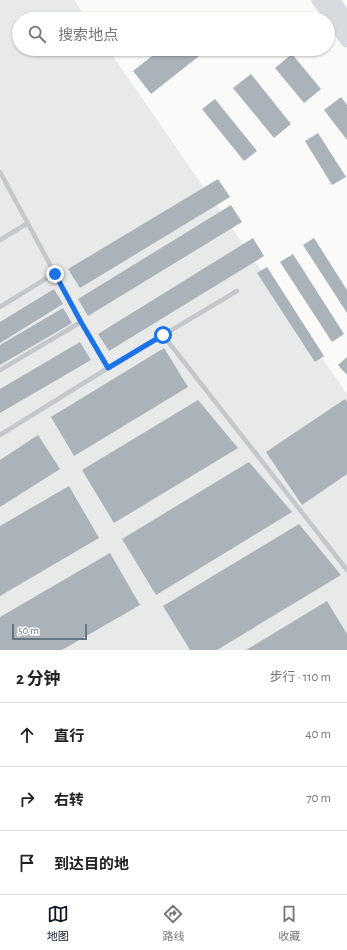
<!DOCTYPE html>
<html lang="zh">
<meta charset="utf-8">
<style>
:root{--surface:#fff;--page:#f2f2f2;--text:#222;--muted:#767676;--line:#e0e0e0;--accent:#111827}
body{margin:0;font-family:"Alegreya Sans","Noto Sans SC",sans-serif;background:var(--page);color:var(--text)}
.scale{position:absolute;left:12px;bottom:10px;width:75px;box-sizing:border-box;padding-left:4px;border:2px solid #657683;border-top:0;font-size:11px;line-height:14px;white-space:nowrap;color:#657683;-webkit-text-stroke:3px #fff;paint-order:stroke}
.stop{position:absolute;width:12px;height:12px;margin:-9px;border:3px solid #1a73e8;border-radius:50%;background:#fff}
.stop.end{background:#1a73e8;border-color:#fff;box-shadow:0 1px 4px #0008}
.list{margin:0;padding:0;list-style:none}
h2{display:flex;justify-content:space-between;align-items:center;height:52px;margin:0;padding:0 16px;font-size:17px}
h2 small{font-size:13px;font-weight:400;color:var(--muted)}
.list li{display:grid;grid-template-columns:26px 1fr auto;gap:12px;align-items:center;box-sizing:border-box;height:64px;padding:0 16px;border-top:1px solid var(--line)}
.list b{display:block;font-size:15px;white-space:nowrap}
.list em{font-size:13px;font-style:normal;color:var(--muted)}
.icon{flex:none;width:22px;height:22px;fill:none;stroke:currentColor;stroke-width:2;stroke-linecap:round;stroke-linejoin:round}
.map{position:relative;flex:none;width:347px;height:650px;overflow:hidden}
.search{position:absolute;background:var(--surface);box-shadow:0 1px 3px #0004;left:12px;right:12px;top:12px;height:44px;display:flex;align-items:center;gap:10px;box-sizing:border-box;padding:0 14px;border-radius:22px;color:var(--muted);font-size:15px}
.sheet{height:244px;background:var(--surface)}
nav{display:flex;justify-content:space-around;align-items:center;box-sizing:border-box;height:56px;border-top:1px solid var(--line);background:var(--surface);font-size:11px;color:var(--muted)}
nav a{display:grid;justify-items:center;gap:2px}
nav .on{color:var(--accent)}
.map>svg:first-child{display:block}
</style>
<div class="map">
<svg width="347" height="650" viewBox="0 0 347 650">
<rect width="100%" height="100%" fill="#fafaf8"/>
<polygon fill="#e8e9e9" points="0,0 74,0 87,19 19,19 19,49 108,49 347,394 347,650 0,650"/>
<g fill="#aab3b9">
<polygon points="161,49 208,49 151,94 133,71"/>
<polygon points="292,54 321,89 304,103 275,68"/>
<polygon points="251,74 291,124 274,138 233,88"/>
<polygon points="341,97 347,105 347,140 324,110"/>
<polygon points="215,99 257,151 244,161 202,109"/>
<polygon points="318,133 346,177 332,185 305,141"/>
<polygon points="218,179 230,197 80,288 68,269"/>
<polygon points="231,205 242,222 88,316 78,299"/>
<polygon points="253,238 264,256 109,351 98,334"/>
<polygon points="314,238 347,290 347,313 303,245"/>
<polygon points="293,254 344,334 332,342 280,262"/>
<polygon points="267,267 324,356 315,362 257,273"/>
<polygon points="54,289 63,304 0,343 0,322"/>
<polygon points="63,308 72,323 0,365 0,345"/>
<polygon points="80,342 91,360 0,413 0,389"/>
<polygon points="164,348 188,387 74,456 51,417"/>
<polygon points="347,357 347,375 338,365"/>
<polygon points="345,399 347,402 347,474 302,505 266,452"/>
<polygon points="198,400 238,448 114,523 82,470"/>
<polygon points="38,435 60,469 0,507 0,460"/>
<polygon points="249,462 292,512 156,595 122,539"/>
<polygon points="69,486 99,538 0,596 0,526"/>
<polygon points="299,524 341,575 217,650 190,650 163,606"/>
<polygon points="110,553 140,605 62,650 0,650 0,617"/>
<polygon points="327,601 347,634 347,650 246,650"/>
</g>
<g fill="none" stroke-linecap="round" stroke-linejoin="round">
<g stroke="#c3c8cc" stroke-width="4.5">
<polyline points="0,172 81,322 108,368"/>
<polyline points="0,240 28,223"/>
<polyline points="0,307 55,273"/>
<polyline points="163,335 347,570"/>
<polyline points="0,370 81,322"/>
<polyline points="0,435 108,368 237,291"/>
</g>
<polyline stroke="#d6dbdf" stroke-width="13" points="318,0 347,41"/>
<polyline stroke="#d6dbdf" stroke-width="17" points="331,0 347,23"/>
</g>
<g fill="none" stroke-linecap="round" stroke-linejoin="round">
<polyline stroke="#1a73e8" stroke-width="5" points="55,274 81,322 108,368 163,335"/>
</g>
</svg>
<div class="scale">50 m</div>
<div class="stop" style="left:163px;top:335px"></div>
<div class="stop end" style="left:55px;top:274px"></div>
<div class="search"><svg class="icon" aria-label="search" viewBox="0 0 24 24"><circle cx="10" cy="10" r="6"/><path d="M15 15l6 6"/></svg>搜索地点</div>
</div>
<section class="sheet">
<h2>2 分钟<small>步行 · 110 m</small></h2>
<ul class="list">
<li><svg class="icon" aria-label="ahead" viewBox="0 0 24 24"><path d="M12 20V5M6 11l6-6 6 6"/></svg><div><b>直行</b></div><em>40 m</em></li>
<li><svg class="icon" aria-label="right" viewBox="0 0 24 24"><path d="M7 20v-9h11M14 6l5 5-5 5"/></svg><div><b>右转</b></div><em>70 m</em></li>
<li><svg class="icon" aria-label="arrive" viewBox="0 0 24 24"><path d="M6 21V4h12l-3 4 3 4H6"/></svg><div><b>到达目的地</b></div></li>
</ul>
</section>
<nav>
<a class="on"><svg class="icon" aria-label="map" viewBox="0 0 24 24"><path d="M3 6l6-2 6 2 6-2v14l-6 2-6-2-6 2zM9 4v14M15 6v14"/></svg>地图</a>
<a><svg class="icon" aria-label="directions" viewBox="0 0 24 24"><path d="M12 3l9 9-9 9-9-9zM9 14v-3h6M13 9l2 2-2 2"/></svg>路线</a>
<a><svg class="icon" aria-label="saved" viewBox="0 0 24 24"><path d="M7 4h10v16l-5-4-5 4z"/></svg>收藏</a>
</nav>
